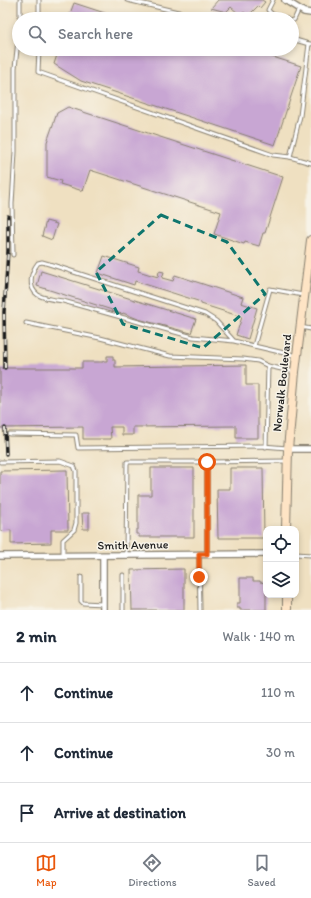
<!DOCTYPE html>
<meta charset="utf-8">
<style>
:root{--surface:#fff;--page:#f6f6f7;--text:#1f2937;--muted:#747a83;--line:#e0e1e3;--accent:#ea580c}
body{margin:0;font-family:Itim,sans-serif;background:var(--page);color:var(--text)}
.controls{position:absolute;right:12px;bottom:12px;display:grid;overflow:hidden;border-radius:8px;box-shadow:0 2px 6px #0003}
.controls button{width:36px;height:36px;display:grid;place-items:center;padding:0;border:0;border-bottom:1px solid var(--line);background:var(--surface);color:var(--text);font:20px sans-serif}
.stop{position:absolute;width:12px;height:12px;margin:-9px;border:3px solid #ea580c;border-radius:50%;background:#fff}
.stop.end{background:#ea580c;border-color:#fff;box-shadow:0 1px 4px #0008}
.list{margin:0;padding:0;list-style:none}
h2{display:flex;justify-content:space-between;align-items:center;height:52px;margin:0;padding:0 16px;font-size:17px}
h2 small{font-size:13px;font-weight:400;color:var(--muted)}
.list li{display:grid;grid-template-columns:26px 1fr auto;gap:12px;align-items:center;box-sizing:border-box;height:60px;padding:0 16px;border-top:1px solid var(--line)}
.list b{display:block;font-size:15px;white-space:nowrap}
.list em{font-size:13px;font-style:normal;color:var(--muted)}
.icon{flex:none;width:22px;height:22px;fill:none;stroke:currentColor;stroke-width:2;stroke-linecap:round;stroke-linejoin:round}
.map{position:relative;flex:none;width:311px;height:610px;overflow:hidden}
.search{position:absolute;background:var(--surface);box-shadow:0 2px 6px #0003;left:12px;right:12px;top:12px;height:44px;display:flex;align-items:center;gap:10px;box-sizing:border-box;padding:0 14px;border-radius:22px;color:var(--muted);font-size:15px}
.sheet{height:232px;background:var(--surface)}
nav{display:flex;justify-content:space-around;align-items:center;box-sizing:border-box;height:56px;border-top:1px solid var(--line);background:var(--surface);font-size:11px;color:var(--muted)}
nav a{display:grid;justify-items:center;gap:2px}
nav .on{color:var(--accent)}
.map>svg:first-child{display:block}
</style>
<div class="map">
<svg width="311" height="610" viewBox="0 0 311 610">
<rect width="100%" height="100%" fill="#f7f3e8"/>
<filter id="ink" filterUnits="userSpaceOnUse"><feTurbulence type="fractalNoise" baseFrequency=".025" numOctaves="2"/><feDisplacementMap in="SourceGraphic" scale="8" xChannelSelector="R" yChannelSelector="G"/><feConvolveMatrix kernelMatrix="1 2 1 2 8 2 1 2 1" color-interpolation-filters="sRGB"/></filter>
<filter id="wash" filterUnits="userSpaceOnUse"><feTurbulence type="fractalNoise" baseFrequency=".012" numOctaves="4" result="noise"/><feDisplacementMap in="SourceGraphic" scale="16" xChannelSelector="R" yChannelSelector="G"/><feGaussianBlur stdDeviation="0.9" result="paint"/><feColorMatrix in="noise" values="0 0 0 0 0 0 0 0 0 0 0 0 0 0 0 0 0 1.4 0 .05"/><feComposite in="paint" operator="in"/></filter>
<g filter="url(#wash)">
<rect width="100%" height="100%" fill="#efe0c1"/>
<g id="blocks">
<g fill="#c8a6d3">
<polygon points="218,0 262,0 265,2 260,8 258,6 248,16 244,12 242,14 240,12 239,14 231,7 226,12 211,8"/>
<polygon points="74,3 120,18 120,19 68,19"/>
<polygon points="59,49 248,49 301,66 275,145 81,81 54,64"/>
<polygon points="68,107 283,177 265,233 263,233 259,246 245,242 244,244 214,234 221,212 90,170 83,191 60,184 61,181 47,177 47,142 57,113"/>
<polygon points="46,221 57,224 52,240 42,236"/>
<polygon points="104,256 139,267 138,271 158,277 159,271 164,272 162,278 173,281 175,275 243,297 241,303 257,308 248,339 236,335 242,317 201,304 201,302 135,281 134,285 98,273"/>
<polygon points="41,271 196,319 191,333 138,319 123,313 122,314 111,311 112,310 37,286"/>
<polygon points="107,356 113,356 113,360 115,360 115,367 246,365 246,385 258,385 258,438 236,438 236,426 133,427 133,435 122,435 122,427 110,427 111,439 83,439 83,427 0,428 0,368 82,368 82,362 103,362 103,361 107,361"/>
<polygon points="151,468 194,468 194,537 139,537 139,534 136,534 136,530 138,530 138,495 151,495"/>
<polygon points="230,468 263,468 264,538 218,538 217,489 230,489"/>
<polygon points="67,470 68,530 51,530 51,543 11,544 11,530 0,531 0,471"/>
<polygon points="82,513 89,513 89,529 83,529"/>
<polygon points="184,569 184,610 132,610 131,570"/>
<polygon points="240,578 253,578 253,581 260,581 260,582 266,583 266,610 240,610 240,608 237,608 237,603 240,603"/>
</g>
</g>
</g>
<g filter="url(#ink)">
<use href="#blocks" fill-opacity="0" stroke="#867e6e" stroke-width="1"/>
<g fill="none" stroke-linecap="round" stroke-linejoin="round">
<defs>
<g id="lane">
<polyline points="20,0 20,19"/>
<polyline points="127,0 208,19"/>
<polyline points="273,0 268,10 272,14 287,19"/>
<polyline points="39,19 39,0"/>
<polyline points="292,20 294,20 299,9"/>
<polyline points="292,39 309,44"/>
<polyline points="311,44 309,44 300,116 290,157 311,163"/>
<polyline points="39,49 38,72 273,155 290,157"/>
<polyline points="13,255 12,204 15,152 15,68 19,31"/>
<polyline points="26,323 100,338 170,356 243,359 258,361 268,366"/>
<polyline points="300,327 311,329"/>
<path d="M234,341L216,321L205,314L49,264L42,262L38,263C31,272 27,287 38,295C45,299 55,300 63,301L193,337L234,341L254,346"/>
<polyline points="297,356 254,346 270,289 303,295"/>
<polyline points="9,434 76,435 78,448 263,446 287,448"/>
<polyline points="266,447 268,366 295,372"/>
<polyline points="0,462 60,461 74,466 76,471 76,523 74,530 63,540 63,556"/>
<polyline points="207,462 287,461"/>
<polyline points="296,554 311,555"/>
<polyline points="199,555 200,610"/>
<polyline points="126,556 127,462 207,462 207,554"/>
<polyline points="123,575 123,610"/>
<polyline points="81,577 81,601 83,603 103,604"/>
</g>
<g id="street">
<polyline points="285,0 304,12 311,13"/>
<polyline points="288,449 311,449"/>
<polyline points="0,556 266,554"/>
<polyline points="103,556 103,610"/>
</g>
<g id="secondary">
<polyline points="286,529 288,449 295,372 311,240"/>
<polyline points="287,595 287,610"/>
</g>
</defs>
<use href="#lane" stroke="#867e6e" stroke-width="5"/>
<use href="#street" stroke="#867e6e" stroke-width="8"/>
<use href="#secondary" stroke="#867e6e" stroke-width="10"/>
<use href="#lane" stroke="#fff" stroke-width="3"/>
<use href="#street" stroke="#fff" stroke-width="5.5"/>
<use href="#secondary" stroke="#fee4c5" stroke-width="8"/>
<defs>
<g id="rail">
<polyline points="5,368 4,312 8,251 8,216"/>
<polyline points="5,428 6,454"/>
</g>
</defs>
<use href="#rail" stroke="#1c1c1c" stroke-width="3.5"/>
<use href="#rail" stroke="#f7f3e8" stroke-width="2" stroke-dasharray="6" stroke-linecap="butt"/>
</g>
</g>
<g fill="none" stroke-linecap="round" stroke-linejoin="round" filter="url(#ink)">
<polyline stroke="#ea580c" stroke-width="5" points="199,577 199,554 207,554 207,462"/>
</g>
<path fill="none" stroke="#0f766e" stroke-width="3" stroke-dasharray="8 5" stroke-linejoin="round" d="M161,215L227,242L265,294L203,348L123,324L96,272Z"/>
<g text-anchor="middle" stroke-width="3" stroke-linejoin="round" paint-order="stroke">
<g font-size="12" fill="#1c1c1c" stroke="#f7f3e8">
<text transform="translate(282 383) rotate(-84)" y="4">Norwalk Boulevard</text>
<text transform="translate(133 545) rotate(-1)" y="4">Smith Avenue</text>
</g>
</g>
</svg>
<div class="controls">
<button><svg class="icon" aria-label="locate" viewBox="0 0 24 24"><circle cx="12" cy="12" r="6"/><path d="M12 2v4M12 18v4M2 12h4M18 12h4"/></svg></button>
<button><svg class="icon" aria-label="layers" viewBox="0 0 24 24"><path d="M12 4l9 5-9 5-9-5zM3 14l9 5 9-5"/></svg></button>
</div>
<div class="stop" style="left:207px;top:462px"></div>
<div class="stop end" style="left:199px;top:577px"></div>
<div class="search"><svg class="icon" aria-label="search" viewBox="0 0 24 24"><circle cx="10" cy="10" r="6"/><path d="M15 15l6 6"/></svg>Search here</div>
</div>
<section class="sheet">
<h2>2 min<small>Walk · 140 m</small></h2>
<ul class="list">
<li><svg class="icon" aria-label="ahead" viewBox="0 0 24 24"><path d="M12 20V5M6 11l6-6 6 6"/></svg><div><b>Continue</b></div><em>110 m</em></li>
<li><svg class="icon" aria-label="ahead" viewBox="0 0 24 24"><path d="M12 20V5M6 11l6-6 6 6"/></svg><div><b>Continue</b></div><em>30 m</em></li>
<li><svg class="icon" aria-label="arrive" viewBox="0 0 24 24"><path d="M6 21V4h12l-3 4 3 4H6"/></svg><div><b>Arrive at destination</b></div></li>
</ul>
</section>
<nav>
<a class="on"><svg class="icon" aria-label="map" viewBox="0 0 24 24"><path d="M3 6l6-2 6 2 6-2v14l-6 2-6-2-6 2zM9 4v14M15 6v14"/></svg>Map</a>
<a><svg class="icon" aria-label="directions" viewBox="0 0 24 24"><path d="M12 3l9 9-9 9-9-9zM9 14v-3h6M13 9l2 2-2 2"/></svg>Directions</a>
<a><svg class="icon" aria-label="saved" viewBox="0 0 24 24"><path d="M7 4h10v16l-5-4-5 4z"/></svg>Saved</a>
</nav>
